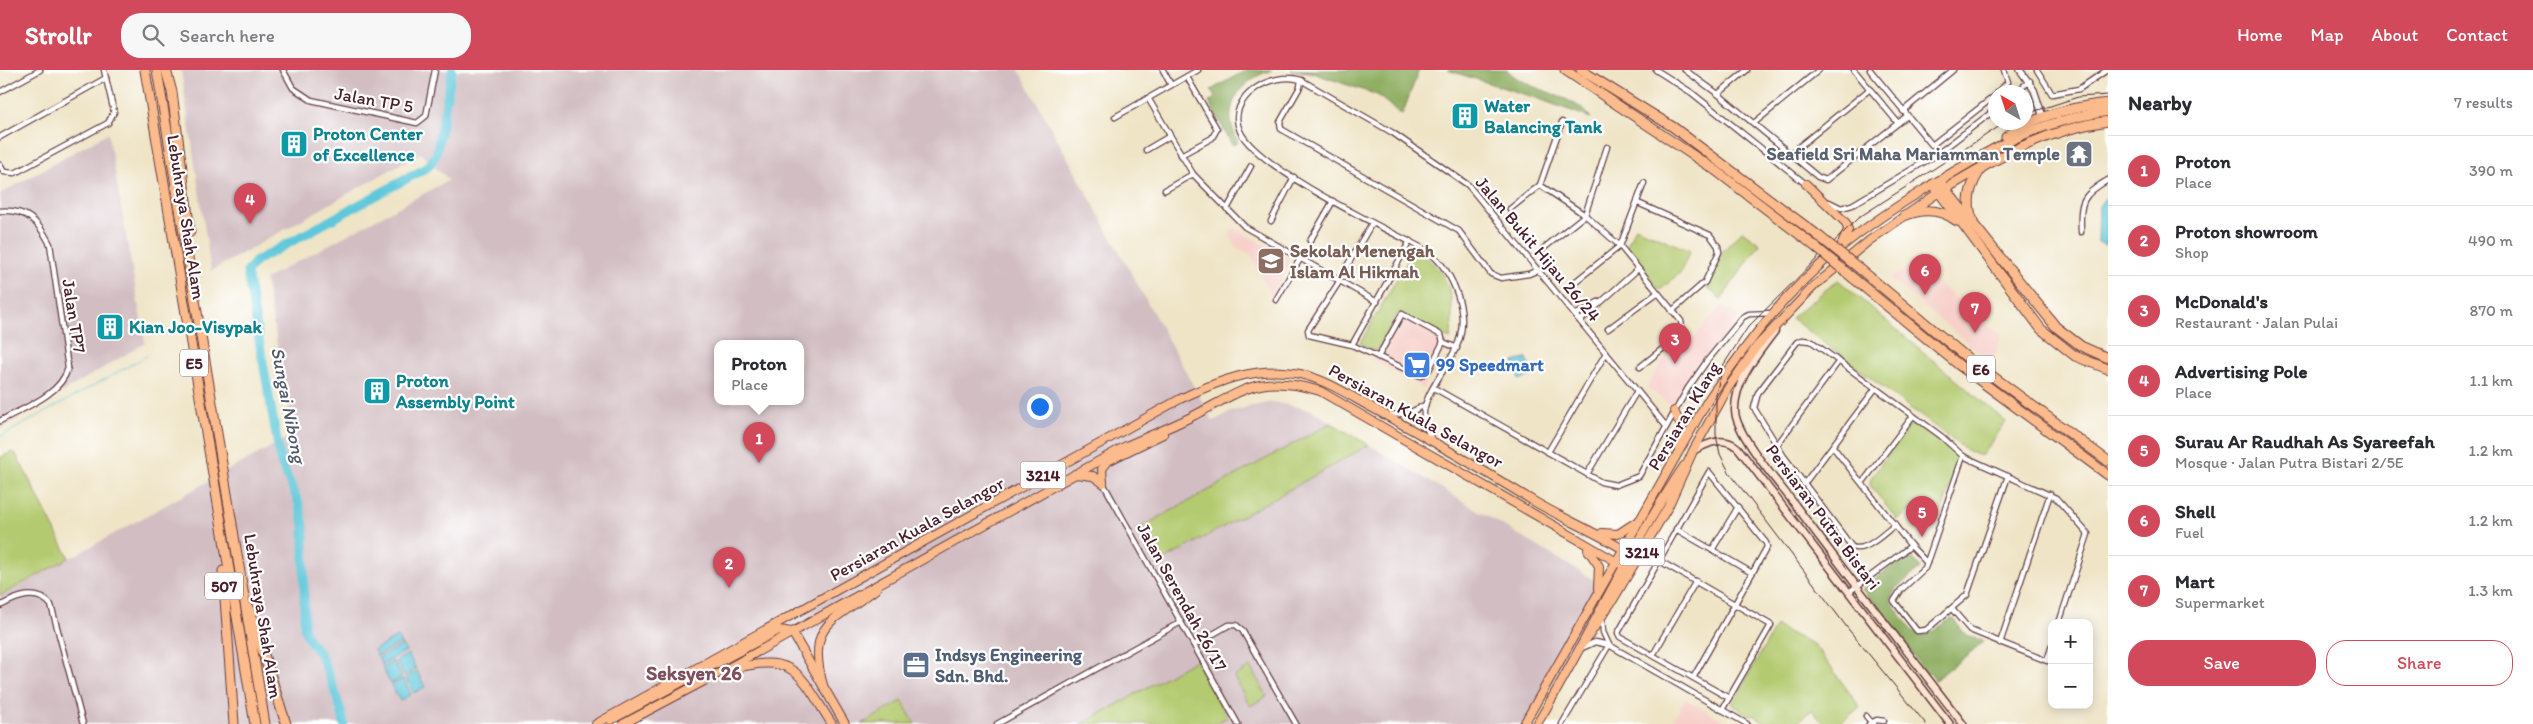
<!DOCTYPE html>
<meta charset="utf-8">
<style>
:root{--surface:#fff;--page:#f7f7f7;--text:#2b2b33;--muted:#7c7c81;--line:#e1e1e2;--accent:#d1495b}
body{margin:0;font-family:Itim,sans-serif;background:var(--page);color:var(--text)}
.controls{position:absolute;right:15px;bottom:15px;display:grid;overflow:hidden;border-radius:10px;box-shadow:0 2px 12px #0003}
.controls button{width:45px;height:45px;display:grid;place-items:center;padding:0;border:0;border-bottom:1px solid var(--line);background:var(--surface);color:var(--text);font:25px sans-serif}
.compass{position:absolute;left:1988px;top:15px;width:45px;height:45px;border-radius:50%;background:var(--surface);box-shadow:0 2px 12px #0003;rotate:321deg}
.you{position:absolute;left:1039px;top:336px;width:18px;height:18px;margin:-12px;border:4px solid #fff;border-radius:50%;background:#1a73e8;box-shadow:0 0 0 8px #1a73e833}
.badge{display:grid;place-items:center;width:32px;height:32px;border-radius:50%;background:var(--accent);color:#fff;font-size:16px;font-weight:700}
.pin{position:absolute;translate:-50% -41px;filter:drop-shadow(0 1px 2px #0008)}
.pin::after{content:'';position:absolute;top:26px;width:18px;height:15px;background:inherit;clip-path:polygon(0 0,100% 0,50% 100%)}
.popup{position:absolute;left:714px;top:270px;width:90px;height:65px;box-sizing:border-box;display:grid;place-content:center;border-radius:10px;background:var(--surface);filter:drop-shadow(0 1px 4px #0005);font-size:16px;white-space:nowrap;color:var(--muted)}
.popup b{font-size:19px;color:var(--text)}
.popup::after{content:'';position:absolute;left:50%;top:100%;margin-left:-10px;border:10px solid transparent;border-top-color:var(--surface)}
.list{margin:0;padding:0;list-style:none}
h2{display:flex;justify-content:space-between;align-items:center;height:65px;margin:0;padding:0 20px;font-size:21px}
h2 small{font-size:16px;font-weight:400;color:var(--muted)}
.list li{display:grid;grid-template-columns:32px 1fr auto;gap:15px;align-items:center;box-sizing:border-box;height:70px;padding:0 20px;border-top:1px solid var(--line)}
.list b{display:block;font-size:19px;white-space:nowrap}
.list p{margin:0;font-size:16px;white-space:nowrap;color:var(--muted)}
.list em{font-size:16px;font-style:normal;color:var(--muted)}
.actions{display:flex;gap:10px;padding:15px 20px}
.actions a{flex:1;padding:11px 0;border:1px solid var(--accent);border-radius:20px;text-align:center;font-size:18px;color:var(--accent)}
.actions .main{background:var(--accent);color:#fff}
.icon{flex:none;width:28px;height:28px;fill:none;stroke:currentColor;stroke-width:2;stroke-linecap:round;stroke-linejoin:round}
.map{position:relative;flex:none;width:2108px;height:654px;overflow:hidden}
header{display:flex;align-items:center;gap:30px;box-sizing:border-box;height:70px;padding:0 25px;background:var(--accent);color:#fff}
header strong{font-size:24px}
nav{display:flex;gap:28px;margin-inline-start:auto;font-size:18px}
.search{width:350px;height:45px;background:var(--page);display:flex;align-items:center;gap:12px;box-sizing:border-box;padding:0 18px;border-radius:20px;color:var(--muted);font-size:19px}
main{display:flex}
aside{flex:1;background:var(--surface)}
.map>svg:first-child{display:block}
</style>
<header>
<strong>Strollr</strong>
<div class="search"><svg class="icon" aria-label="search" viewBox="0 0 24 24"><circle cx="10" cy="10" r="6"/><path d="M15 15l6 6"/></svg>Search here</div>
<nav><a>Home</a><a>Map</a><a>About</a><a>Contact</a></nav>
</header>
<main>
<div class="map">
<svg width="2108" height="654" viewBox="0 0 2108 654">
<rect width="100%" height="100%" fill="#fff"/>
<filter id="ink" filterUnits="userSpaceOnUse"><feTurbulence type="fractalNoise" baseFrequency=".02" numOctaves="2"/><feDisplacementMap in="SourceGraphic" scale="10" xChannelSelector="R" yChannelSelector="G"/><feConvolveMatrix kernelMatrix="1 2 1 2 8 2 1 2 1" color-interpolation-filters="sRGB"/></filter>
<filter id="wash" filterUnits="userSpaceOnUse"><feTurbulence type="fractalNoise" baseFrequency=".0096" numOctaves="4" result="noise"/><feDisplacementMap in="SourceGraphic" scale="20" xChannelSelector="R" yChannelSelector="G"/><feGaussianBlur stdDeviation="1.12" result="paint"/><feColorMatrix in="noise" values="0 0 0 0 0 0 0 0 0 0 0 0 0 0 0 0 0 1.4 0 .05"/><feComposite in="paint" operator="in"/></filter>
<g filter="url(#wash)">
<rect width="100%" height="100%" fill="#efe4c6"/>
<g fill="#f7d0ca">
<polygon points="1234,158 1288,189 1289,194 1272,227 1251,185 1238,178 1229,164"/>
<polygon points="1915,193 2001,266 1993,294 1890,208"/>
<polygon points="1722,235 1740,247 1703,291 1674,338 1647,317 1666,285 1686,277"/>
<polygon points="1397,245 1448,272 1423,319 1372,289"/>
<polygon points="1685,629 1729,654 1671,654"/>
</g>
<g fill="#d2bec2" fill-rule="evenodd">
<path d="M181,0H1019L1213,351L1235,340L1272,332L1311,340L1607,518L1530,654H0V527L294,364L265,209L449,110L420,83L211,201ZM718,274H800V332H718Z"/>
<polygon points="108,63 145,273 0,359 0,124"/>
</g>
<g fill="#b4ca6f" stroke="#7f744d">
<polygon points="1635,157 1690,181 1680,203 1660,220 1626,178"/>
<polygon points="1742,161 1760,174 1721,229 1705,216 1722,182"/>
<path d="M1414,179C1451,201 1456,229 1450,269L1399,242L1376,282L1360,273Z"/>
<polygon points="1838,210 2006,352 1981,386 1966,380 1791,248"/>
<polygon points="1331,353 1369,375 1157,494 1138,459"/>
<polygon points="1917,354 1960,386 1939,450 1922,432 1897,450 1870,415 1871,408 1909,356"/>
<polygon points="11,382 16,384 69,488 0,526 0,388"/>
<polygon points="1776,556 1815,576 1860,637 1839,654 1824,654 1812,640 1794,654 1769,654 1732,635"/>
<polygon points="1196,590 1228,647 1214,654 1082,654"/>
<polygon points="1250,597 1267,626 1250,636 1234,607"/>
<polygon points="902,631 915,654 862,654"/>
</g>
<g fill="#8fae62" stroke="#6c6646">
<path d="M1246,0H1272C1252,6 1234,20 1231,42C1229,52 1235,64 1238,73L1232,75L1209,32L1215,28L1211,20Z"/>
<polygon points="1291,0 1419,0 1402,45 1377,25 1310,2"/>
<path d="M1447,0H1507C1530,23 1571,22 1591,48L1536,28Z"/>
<polygon points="1909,483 1921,498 1896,518 1890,530 1913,562 1927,565 1952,548 1966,565 1985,571 1935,610 1931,603 1927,604 1862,519"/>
</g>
<g fill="#5ec7da" stroke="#547382">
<polygon points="2108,124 2108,176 2098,172 2099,136"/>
<polygon points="1527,288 1532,306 1519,310 1514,292"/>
<polygon points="397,567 401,573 377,586 374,580"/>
<polygon points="402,575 406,581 382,595 378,588"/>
<polygon points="408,584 416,599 404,606 396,591"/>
<polygon points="393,591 402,607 391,614 382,598"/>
<polygon points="417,601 425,617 414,623 405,608"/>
<polygon points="403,609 411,624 400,631 391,615"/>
</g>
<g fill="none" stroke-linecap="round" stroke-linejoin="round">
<polyline stroke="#5ec7da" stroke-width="1" points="0,367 147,286"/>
<path stroke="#5ec7da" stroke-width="9" d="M344,654C342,641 326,594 319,583C312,573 306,569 304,557V455L298,431L281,393L247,202L256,191L428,97L436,85L452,0"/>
</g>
</g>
<g filter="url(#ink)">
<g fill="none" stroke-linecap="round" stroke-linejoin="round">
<defs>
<g id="minor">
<polyline points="283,0 293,18 311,30 417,53 426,46 435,0"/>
<polyline points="1163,0 1171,15"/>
<polyline points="1656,0 1692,23 1807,115"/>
<polyline points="1685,0 1718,24 1818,107 1826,110 1907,46"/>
<polyline points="1854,0 1898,53"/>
<polyline points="1870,0 1932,75 1996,25"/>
<polyline points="2037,0 2052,24 2079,19 2107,0"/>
<polyline points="1301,10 1300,17 1280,52 1281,59 1459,161 1491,204 1501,208 1529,204 1538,200"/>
<polyline points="0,22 40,0"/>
<polyline points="1998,22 2008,12 2004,0"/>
<polyline points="2016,22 2030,11"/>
<polyline points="1718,24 1747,0"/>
<polyline points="1148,28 1193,104 1245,157 1377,232"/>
<polyline points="1903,41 1953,0"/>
<polyline points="1115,47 1198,0"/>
<polyline points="1754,53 1819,0"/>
<polyline points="0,67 106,8"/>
<polyline points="1146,80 1170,66"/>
<polyline points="1790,84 1870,19"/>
<polyline points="1181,85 1212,68 1217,59 1187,7"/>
<polyline points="0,95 4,102 15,103 108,53 114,42 104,0"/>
<polyline points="1540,115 1585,145 1620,176 1681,251 1682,257 1676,268 1640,297"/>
<polyline points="1165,120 1193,104"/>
<polyline points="1829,132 1841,138 1852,135 1936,85 1996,39"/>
<polyline points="1638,133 1710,165 1718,176 1719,182 1705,212 1672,241"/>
<polyline points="1227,139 1251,96"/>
<polyline points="1510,139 1540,115 1562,52"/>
<path d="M0,141C27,139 38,151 50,174L68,298C61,325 23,338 0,351"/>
<polyline points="1271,151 1294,107"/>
<path d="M2081,162C2080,132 2081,125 2108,110"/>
<polyline points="1310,171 1333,131"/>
<polyline points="1544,178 1585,145 1607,77"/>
<polyline points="1347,196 1372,153"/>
<polyline points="1339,212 1308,260 1309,265 1352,275 1421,306 1429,300 1443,272"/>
<polyline points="1571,215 1620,176 1644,113"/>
<polyline points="1276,230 1300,189"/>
<polyline points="1575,245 1598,232"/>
<polyline points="1580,251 1638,199"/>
<polyline points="1608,259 1657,223"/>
<polyline points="1443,272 1457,278"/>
<polyline points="1352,275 1410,171"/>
<polyline points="1378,287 1402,244 1441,265 1443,272"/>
<polyline points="1434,318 1601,412 1616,415 1639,406 1688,318 1707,291 1743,247 1749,244 1773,243"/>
<polyline points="1389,345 1409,343 1425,335"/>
<path d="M1432,370C1427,361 1423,352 1424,341C1426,323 1447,297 1455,280C1472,247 1455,203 1428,181C1388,160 1257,99 1240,61C1225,28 1272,0 1301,10L1393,63L1468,115L1666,356"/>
<polyline points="1777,375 1839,291"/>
<polyline points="1833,377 1911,476 1927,493"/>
<polyline points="1548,382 1606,283"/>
<polyline points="1963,386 1925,498 1901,520 1894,531 1917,561 1926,560 1967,525 2008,406"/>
<polyline points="1587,404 1637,321"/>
<polyline points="1863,412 1913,346"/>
<polyline points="1103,413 1238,654"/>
<polyline points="1804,414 1875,319"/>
<path d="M1896,454C1885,462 1866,483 1852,477L1783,385L1754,338L1758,323L1797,272L1802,270L1811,271L1941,366L1963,386L2056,428L2088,464L2059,553"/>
<polyline points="1676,459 1752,503"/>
<polyline points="1712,480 1738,437"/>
<polyline points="1658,490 1771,555 1722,640"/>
<polyline points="1849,522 1911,476"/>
<path d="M0,536C16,527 37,518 51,535L83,654"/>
<polyline points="1952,539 1970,560 2047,591 2052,575"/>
<polyline points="1602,548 1603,562 1609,575"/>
<polyline points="2000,573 2050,424"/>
<polyline points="1194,575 1229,555 1236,555 1242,560 1296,654"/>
<polyline points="1582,578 1595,572 1609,575 1747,654"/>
<polyline points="1653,585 1696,511"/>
<path d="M1693,608L1767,477L1766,473L1709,402L1618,563L1620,567C1656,587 1693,608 1729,628"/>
<polyline points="1866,646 1873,654"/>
<polyline points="997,654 1181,552"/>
<polyline points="1562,654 1609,575"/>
<polyline points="1869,654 1877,650 1884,651"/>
</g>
<polyline id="tertiary" points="2020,0 2034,20 2043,47"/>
<g id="secondary">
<path d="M1775,261C1758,284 1734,311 1735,341C1736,365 1781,416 1796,436C1851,510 1907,581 1963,654"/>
<path d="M1693,381C1708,373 1724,365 1738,378L1950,654"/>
</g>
<g id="primary">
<polyline points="1806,114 1846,153 1848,160 1842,174"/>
<polyline points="1674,341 1681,356 1679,379"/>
<polyline points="1075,404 1093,406 1103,413"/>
<polyline points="1103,413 1102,399 1108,391 1163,364"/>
<polyline points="1602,463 1618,464 1638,451"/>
<polyline points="1588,480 1599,496 1598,519"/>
<polyline points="792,562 845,654"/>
<polyline points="1585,571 1613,530 1668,437 1693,381 1728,318 1757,276 1814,216 1870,170 1942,120"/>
<path d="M732,599C797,582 800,605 832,654"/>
<path d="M823,615C806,554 832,552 876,519"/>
<polyline points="611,650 779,560 792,562"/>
<path d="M596,654L1180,329C1218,311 1257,295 1300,304C1328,310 1353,328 1378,341C1431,370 1483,400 1535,432C1566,450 1600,464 1631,484"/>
<path d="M623,654L723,601L1124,377C1146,367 1169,358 1191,347C1243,321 1258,302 1320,321L1624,496"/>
<path d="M1524,654L1708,330C1746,274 1787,220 1840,178C1870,153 1905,131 1938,111"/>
<path d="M1537,654C1588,569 1629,478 1684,396"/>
</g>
<g id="motorway">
<polyline points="145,0 255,654"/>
<path d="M157,0C195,218 227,436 265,654"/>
<polyline points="166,0 172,22 190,162"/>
<polyline points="1565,0 1715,100 1812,174"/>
<polyline points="1581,0 1673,57 1820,167"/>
<path d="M2108,41C2037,52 1999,74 1939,111L2056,257L2081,276L2108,288"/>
<path d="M2006,67C2034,45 2073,37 2108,33"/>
<polyline points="1933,114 2041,259 2075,286 2108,299"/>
<path d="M1945,119C1996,88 2047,59 2108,51"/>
<path d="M1904,146C1923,138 1941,139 1957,151"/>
<path d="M1973,151C1965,132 1970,114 1982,98"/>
<polyline points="1860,199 1965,286 2108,391"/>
<polyline points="1853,208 1959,295 2108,405"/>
<polyline points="223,501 234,654"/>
<polyline points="249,538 286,654"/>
</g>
</defs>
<use href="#minor" stroke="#633d42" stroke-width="7"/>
<use href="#tertiary" stroke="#633d42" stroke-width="8"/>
<use href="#secondary" stroke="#633d42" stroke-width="9"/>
<use href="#primary" stroke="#633d42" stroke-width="10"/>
<use href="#motorway" stroke="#633d42" stroke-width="11"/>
<use href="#minor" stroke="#fff" stroke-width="4.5"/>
<use href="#tertiary" stroke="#fff" stroke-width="5.5"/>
<use href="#secondary" stroke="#fde4d1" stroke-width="6"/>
<use href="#primary" stroke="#fbbb8c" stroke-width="8"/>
<use href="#motorway" stroke="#fbbb8c" stroke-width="9"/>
<g stroke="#4a1f2b" stroke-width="1">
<polyline points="2026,44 2078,27 2108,25"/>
<polyline points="1926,654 1849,560 1729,402 1720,384 1716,365 1716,323 1724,294 1748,257 1858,148 2006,52"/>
</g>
<defs>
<g id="motorway-bridge">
<polyline points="1820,167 1860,199"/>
<polyline points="1812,174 1853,208"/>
</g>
</defs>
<use href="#motorway-bridge" stroke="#633d42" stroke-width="11" stroke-linecap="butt"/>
<use href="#motorway-bridge" stroke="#fbbb8c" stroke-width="9"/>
</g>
</g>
<defs>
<symbol id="building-square" viewBox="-11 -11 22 22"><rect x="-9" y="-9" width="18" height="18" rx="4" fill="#0f9aa8" stroke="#fff"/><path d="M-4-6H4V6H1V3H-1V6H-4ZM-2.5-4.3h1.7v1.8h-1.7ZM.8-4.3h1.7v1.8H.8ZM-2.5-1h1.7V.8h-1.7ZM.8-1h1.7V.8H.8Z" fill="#fff"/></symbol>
<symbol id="temple-square" viewBox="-11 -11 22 22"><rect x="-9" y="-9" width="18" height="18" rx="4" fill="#6b7280" stroke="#fff"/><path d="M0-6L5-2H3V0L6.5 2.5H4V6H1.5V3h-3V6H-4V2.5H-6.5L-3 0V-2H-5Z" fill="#fff"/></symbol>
<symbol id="school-square" viewBox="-11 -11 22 22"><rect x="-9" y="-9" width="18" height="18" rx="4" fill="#8d6e63" stroke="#fff"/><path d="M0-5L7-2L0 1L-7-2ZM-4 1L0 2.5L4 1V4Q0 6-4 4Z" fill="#fff"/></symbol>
<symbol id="supermarket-square" viewBox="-11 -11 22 22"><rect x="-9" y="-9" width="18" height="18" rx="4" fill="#3f7fe0" stroke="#fff"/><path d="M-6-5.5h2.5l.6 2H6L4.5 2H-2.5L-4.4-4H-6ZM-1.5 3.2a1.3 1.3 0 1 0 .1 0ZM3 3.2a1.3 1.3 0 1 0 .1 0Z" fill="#fff"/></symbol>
<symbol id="office-square" viewBox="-11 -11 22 22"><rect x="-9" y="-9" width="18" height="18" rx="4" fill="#5c6f8a" stroke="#fff"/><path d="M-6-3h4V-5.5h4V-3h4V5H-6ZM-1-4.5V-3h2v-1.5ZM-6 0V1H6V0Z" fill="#fff"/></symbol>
</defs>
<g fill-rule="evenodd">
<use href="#building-square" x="1449" y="30" width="32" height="32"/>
<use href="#building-square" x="278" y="58" width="32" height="32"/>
<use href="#temple-square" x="2063" y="68" width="32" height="32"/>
<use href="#school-square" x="1255" y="175" width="32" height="32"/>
<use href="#building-square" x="94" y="241" width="32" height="32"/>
<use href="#supermarket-square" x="1401" y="279" width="32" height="32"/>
<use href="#building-square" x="361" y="305" width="32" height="32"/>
<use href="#office-square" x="900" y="579" width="32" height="32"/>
</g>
<g text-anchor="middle" stroke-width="4.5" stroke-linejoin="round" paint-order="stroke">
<g fill="#fff" stroke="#80626b" stroke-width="1">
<rect x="180" y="279.5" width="28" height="27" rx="4"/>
<rect x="1967" y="285.5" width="28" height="27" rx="4"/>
<rect x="1020.5" y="391.5" width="45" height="27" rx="4"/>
<rect x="1619.5" y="468.5" width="45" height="27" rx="4"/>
<rect x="205" y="502.5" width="38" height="27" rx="4"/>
</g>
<g font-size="16" font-weight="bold" fill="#4a1f2b">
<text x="194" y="299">E5</text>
<text x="1981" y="305">E6</text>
<text x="1043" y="411">3214</text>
<text x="1642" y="488">3214</text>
<text x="224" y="522">507</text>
</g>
<g font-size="18" fill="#4a1f2b" stroke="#fff">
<text transform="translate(374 30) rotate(10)" y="6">Jalan TP 5</text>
<text transform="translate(186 147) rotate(81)" y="6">Lebuhraya Shah Alam</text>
<text transform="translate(1538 179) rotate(50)" y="6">Jalan Bukit Hijau 26/24</text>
<text transform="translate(74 246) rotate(81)" y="6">Jalan TP7</text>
<text transform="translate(1416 346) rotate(29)" y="6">Persiaran Kuala Selangor</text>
<text transform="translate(1684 346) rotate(-59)" y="6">Persiaran Klang</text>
<text transform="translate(1823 447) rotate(53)" y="6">Persiaran Putra Bistari</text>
<text transform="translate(917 459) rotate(-29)" y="6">Persiaran Kuala Selangor</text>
<text transform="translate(1182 527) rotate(61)" y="6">Jalan Serendah 26/17</text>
<text transform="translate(263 546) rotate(81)" y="6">Lebuhraya Shah Alam</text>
</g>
<g font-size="18" font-weight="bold" fill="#0d838f" stroke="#fff" text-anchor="start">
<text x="1484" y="42">Water<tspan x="1484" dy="21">Balancing Tank</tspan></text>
<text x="313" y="70">Proton Center<tspan x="313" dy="21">of Excellence</tspan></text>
<text x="129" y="263">Kian Joo-Visypak</text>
<text x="396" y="317">Proton<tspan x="396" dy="21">Assembly Point</tspan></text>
</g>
<g font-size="18" font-weight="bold" fill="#5b616d" stroke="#fff" text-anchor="end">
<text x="2060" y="90">Seafield Sri Maha Mariamman Temple</text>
</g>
<g font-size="18" font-weight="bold" fill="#785e54" stroke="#fff" text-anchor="start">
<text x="1290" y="187">Sekolah Menengah<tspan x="1290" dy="21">Islam Al Hikmah</tspan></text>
</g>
<g font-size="18" font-weight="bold" fill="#366cbe" stroke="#fff" text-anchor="start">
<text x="1436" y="301">99 Speedmart</text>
</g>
<g font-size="18" font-weight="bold" fill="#4e5e75" stroke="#fff" text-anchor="start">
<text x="935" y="591">Indsys Engineering<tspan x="935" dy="21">Sdn. Bhd.</tspan></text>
</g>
<g font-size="19" font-style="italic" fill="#515a68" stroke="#fff">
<text transform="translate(289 335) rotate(79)" y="7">Sungai Nibong</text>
</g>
<g font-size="20" font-weight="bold" fill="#7e505f" stroke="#fff">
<text x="694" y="610">Seksyen 26</text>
</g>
</g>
</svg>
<div class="controls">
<button>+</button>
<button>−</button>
</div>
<svg class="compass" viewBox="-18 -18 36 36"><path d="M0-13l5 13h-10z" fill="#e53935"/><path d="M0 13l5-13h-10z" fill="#7c7c81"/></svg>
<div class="you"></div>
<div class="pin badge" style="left:759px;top:393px">1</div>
<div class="popup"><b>Proton</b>Place</div>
<div class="pin badge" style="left:729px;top:518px">2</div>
<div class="pin badge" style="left:1675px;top:294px">3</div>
<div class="pin badge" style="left:250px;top:154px">4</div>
<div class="pin badge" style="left:1922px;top:467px">5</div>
<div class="pin badge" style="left:1925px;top:225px">6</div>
<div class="pin badge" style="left:1975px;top:263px">7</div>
</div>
<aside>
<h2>Nearby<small>7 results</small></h2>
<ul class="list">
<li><span class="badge">1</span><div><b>Proton</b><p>Place</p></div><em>390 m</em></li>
<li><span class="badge">2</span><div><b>Proton showroom</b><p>Shop</p></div><em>490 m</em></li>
<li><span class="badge">3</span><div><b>McDonald's</b><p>Restaurant · Jalan Pulai</p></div><em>870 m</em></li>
<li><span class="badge">4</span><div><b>Advertising Pole</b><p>Place</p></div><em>1.1 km</em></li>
<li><span class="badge">5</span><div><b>Surau Ar Raudhah As Syareefah</b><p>Mosque · Jalan Putra Bistari 2/5E</p></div><em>1.2 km</em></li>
<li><span class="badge">6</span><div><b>Shell</b><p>Fuel</p></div><em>1.2 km</em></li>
<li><span class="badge">7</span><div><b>Mart</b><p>Supermarket</p></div><em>1.3 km</em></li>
</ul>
<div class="actions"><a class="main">Save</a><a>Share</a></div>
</aside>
</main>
